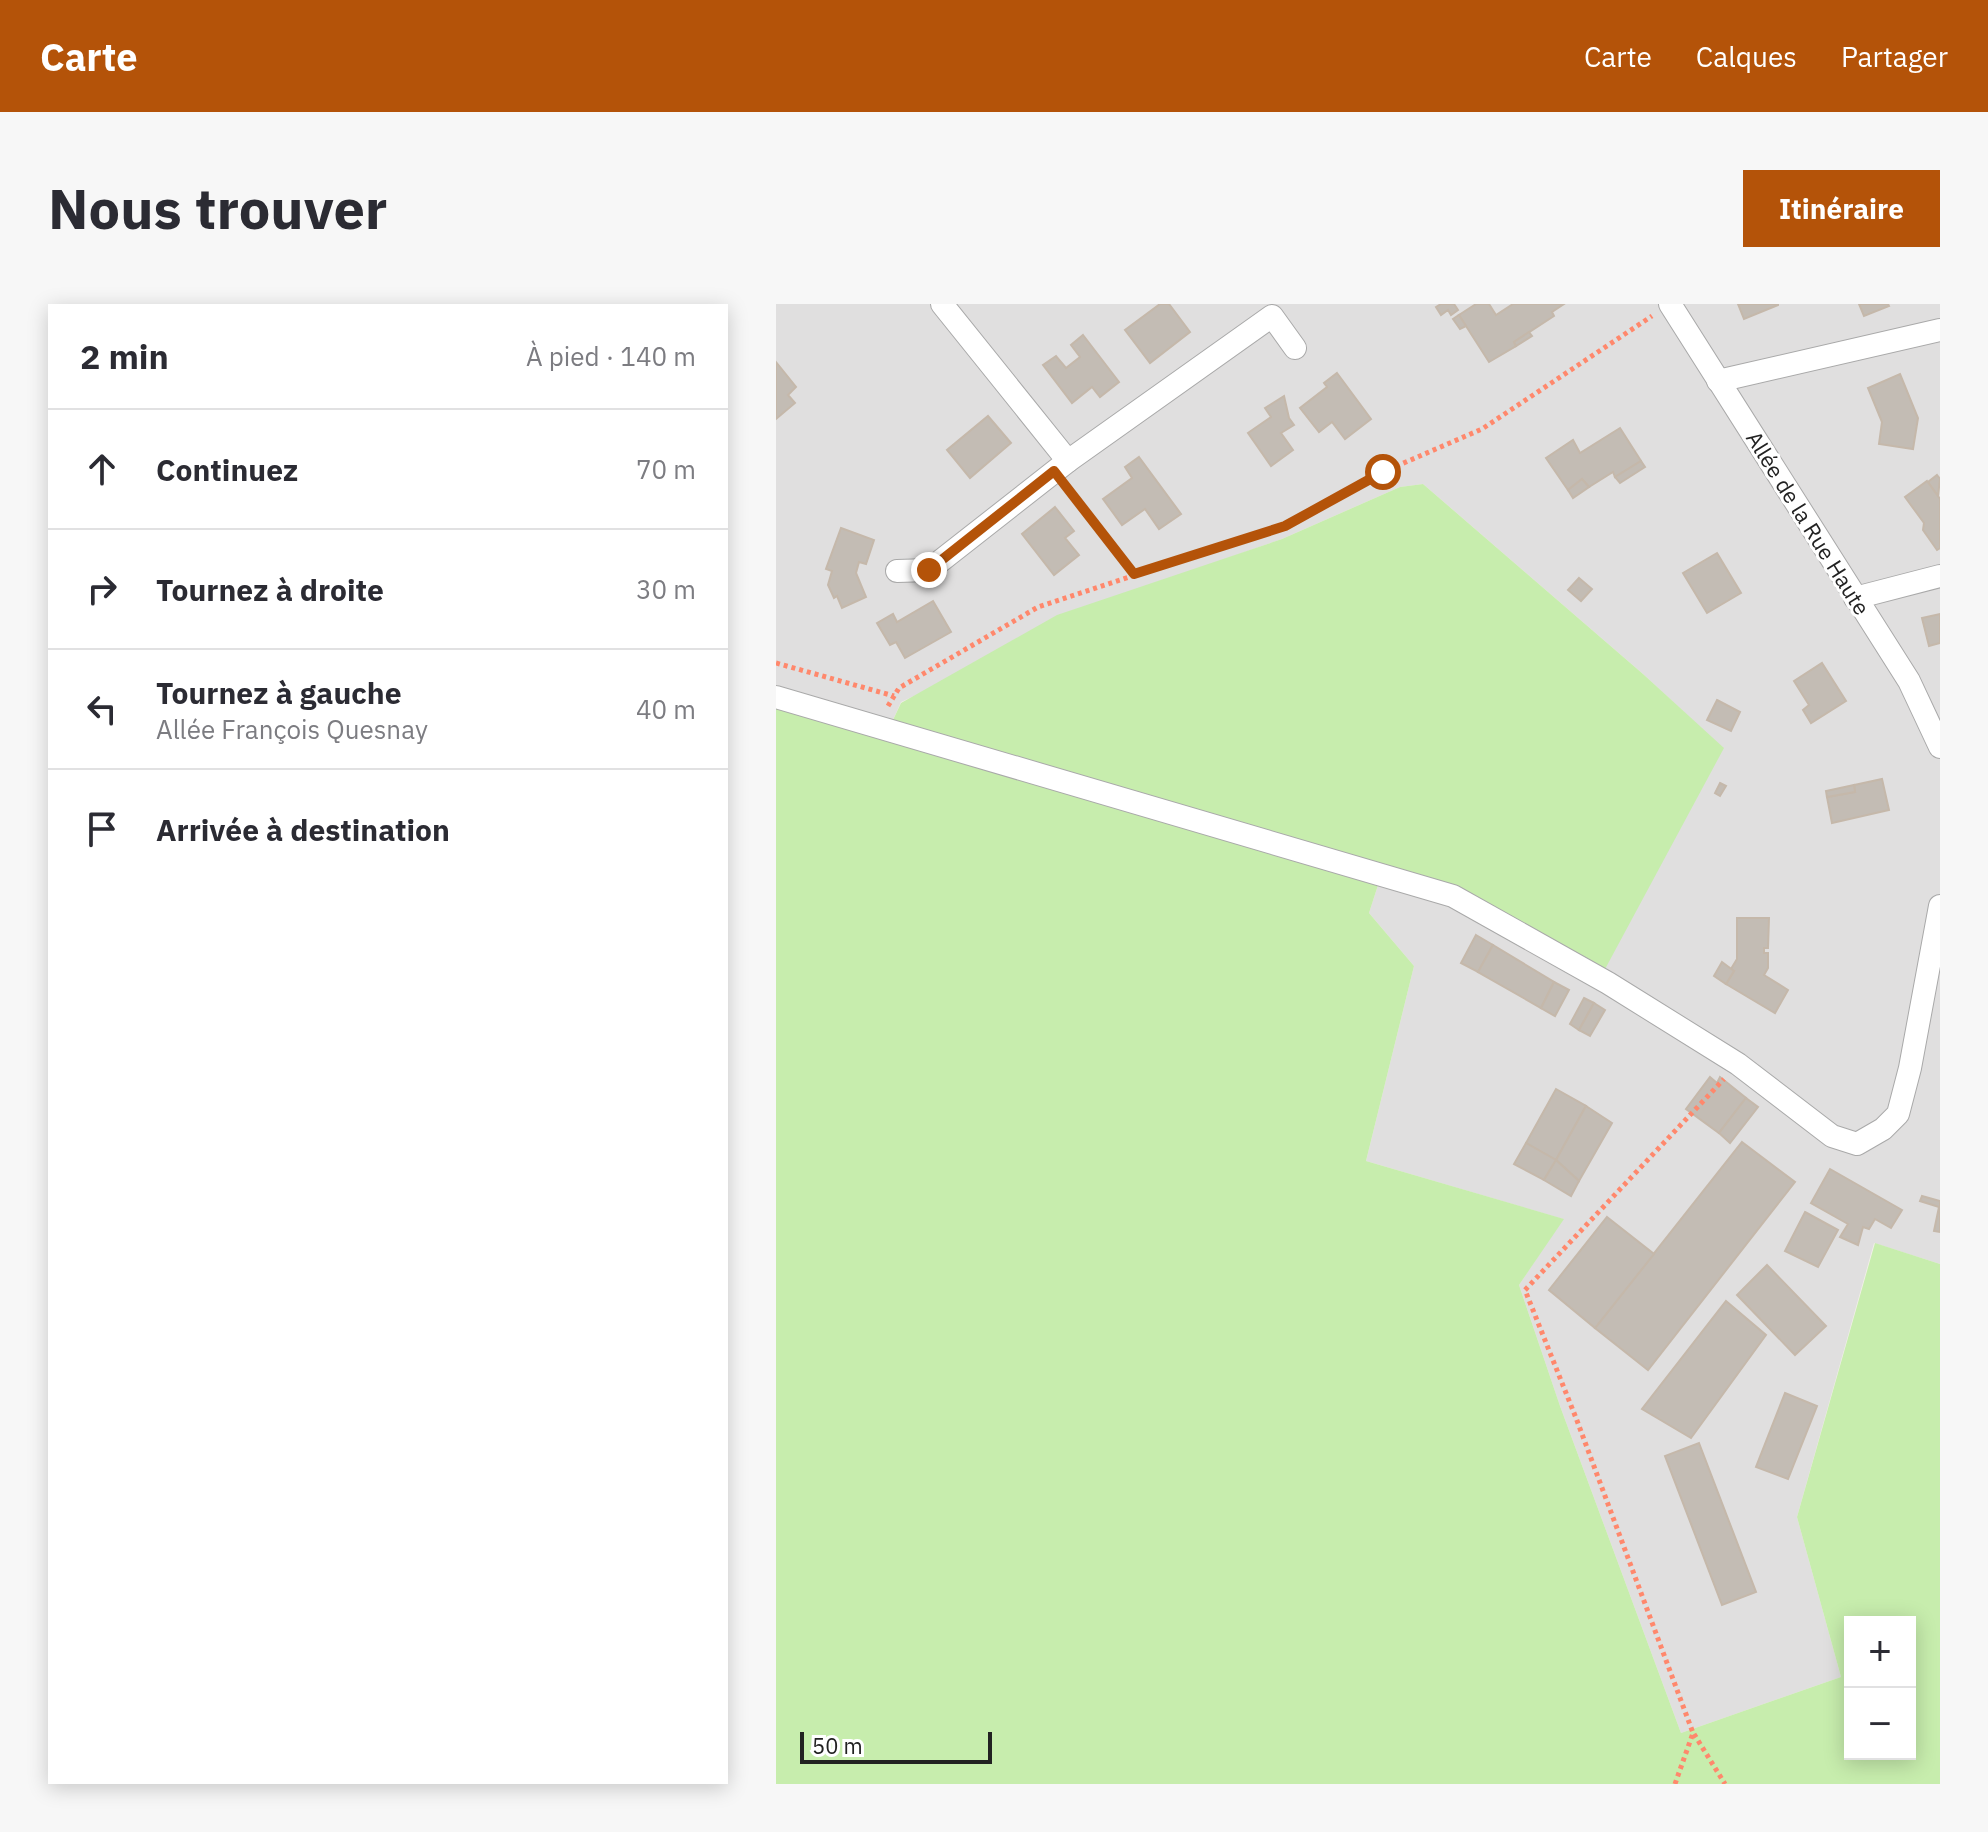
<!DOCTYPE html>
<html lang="fr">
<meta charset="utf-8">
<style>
:root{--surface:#fff;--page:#f7f7f7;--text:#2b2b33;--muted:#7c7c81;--line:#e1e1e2;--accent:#b45309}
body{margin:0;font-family:"IBM Plex Sans",sans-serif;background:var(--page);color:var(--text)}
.controls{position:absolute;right:24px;bottom:24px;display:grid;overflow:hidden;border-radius:0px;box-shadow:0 4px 20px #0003}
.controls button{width:72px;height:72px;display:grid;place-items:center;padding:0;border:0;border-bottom:2px solid var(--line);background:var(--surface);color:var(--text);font:40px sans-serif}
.scale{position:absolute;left:24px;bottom:20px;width:192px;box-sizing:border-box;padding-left:8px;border:4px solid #222;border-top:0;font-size:22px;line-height:28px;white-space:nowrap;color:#222;-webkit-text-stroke:6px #fff;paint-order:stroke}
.stop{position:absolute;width:24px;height:24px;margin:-18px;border:6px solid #b45309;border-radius:50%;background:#fff}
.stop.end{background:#b45309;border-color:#fff;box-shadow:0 2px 8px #0008}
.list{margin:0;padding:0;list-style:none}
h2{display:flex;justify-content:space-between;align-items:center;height:104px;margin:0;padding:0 32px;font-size:34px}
h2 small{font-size:26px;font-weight:400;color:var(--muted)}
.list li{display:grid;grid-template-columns:52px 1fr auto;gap:24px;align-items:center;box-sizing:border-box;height:120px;padding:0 32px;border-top:2px solid var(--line)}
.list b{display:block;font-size:30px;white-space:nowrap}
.list p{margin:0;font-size:26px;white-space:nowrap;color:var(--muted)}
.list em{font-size:26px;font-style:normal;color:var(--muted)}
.icon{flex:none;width:44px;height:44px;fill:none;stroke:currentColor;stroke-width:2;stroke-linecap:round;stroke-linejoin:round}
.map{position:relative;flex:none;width:1164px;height:1480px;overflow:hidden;border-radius:0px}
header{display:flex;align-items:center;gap:48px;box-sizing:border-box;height:112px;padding:0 40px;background:var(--accent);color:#fff}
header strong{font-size:38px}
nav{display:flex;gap:44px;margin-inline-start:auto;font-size:28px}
.intro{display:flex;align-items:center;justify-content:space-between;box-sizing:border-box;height:192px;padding:0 48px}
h1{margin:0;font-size:56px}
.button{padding:20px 36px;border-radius:0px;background:var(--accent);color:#fff;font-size:28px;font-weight:700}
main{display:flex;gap:48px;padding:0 48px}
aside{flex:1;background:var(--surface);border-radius:0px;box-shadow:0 4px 20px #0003}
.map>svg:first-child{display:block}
</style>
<header>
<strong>Carte</strong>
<nav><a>Carte</a><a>Calques</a><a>Partager</a></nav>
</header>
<div class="intro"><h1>Nous trouver</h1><a class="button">Itinéraire</a></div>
<main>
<aside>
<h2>2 min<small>À pied · 140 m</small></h2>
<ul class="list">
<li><svg class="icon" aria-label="ahead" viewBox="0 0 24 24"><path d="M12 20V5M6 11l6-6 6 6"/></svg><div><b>Continuez</b></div><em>70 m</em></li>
<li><svg class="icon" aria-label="right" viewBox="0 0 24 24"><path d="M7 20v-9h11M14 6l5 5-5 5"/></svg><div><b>Tournez à droite</b></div><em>30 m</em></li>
<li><svg class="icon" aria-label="left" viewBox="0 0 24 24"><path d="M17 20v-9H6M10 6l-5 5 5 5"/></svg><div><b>Tournez à gauche</b><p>Allée François Quesnay</p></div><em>40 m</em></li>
<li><svg class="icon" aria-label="arrive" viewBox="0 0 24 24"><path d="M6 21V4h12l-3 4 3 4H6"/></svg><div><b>Arrivée à destination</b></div></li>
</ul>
</aside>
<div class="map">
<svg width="1164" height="1480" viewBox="0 0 1164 1480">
<rect width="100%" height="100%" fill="#f2f0e8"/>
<polygon fill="#e0dfdf" points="0,0 1164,0 1164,960 1098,939 1021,1213 1065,1373 905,1429 784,1102 743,981 787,915 590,857 638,662 593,609 603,578 947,444 867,370 647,180 624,183 506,235 395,274 125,398 117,416 0,381"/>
<g fill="#c7edad" fill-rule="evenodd">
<polygon points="647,180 867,370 948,444 828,667 680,584 117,416 125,399 281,311 506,235 624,183"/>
<path d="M0,402L603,578L593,609L638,662L590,857L788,915L743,981L784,1102L905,1429L1065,1373L1021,1213L1099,939L1164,960V1480H0ZM1074,1318H1134V1450H1074Z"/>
</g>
<g fill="#c3bcb4" stroke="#c5b8aa" stroke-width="2">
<polygon points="384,0 393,0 414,28 374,59 349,26"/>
<polygon points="665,0 678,0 682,6 675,11 672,6 665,11 660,3"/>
<polygon points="700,0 713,0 720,11 737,0 788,0 776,8 778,12 738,38 740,42 713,58 683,11"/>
<polygon points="962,0 1002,0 1002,1 968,15"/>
<polygon points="1083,0 1112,0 1113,2 1088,12"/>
<polygon points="683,11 690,22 684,25 677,15"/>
<polygon points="753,28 756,32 740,42 738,38"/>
<polygon points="307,31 343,78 324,93 316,83 296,99 267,61 280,52 290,64 304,53 295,41"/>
<polygon points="0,58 20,83 12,91 19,99 0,115"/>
<polygon points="561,69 595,115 569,135 556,118 543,128 524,104 551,83 548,79"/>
<polygon points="1124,70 1142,114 1137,145 1103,140 1106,118 1092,84"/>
<polygon points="508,92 513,114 518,121 505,129 517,146 495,162 472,129 495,113 489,104"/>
<polygon points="212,112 235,139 194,174 171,146"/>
<polygon points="844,124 865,157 839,173 837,168 813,183 806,175 792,186 770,154 797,136 804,149"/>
<polygon points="363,153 405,210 383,225 369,205 346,221 327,195 356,174 349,163"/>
<polygon points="865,157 869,163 844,179 839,173"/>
<polygon points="1161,171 1164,175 1162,192 1152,178"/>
<polygon points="806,175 813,183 797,194 792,186"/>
<polygon points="1151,177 1164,195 1164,244 1161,246 1147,226 1148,219 1129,193"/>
<polygon points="279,203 298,227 289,234 303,251 278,271 246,230"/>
<polygon points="65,224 98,236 90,260 83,258 80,269 90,293 66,304 61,292 58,294 52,281 56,267 50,265"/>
<polygon points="941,249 965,289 931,309 907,269"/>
<polygon points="803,274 816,285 805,297 792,286"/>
<polygon points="157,297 175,328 129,354 120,338 114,341 101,319 117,310 121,318"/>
<polygon points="1164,310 1164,339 1153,342 1146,314"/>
<polygon points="1046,359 1070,397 1035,419 1027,406 1033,401 1018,377"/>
<polygon points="941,396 964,408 955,427 931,416"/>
<polygon points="1106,475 1113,506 1056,519 1051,493 1079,488 1078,481"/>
<polygon points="944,479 950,482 944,492 939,489"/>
<polygon points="1078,481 1079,488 1051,493 1050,487"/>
<polygon points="961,614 993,614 992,644 988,644 988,649 992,649 992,664 988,671 1012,686 999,709 950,680 958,667 955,665 961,655"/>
<polygon points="700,631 717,641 702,668 685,659"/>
<polygon points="717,641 778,678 765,704 702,668"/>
<polygon points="946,658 958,667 950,680 938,672"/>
<polygon points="778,678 793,686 779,712 765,704"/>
<polygon points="808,694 818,699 803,726 794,720"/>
<polygon points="818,699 829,706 814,732 803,726"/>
<polygon points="934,773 941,779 944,773 970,794 943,829 910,805"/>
<polygon points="780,785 810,802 780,856 750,839"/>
<polygon points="970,794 982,803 954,839 943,829"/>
<polygon points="810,802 836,819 803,877 780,856"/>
<polygon points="966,838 1019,878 872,1066 819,1024"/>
<polygon points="750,839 780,856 768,876 738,860"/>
<polygon points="780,856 803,877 795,892 768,876"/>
<polygon points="1054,865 1126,906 1115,924 1099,915 1093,925 1087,923 1082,941 1064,933 1072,920 1035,899"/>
<polygon points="1146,892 1164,897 1164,928 1158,927 1163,903 1144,897"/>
<polygon points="1029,908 1062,926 1042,963 1009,947"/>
<polygon points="831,913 878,950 819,1024 773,986"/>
<polygon points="991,961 1050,1022 1019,1051 961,991"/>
<polygon points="950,997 990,1031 915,1134 866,1105"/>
<polygon points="1009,1089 1041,1102 1012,1175 980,1163"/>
<polygon points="923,1139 980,1288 946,1301 889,1152"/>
</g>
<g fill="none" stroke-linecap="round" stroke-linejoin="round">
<defs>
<g id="street">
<polyline points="166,0 292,157 496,12 519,44"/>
<polyline points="894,0 1133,377 1164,443"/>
<polyline points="942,77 1164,26"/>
<polyline points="121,267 153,266 292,157"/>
<polyline points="1079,294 1164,272"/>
<polyline points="0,393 677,592 832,679 962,760 1056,832 1081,840 1107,825 1122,810 1134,764 1164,602"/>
</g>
</defs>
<use href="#street" stroke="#a9a9a9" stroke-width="24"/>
<g stroke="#ff886c" stroke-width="5" stroke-dasharray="4 4" stroke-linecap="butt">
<polyline points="291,184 358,270"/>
<polyline points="0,359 118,392"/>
<polyline points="112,402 123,384 262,303 509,222 607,168 706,125 876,12"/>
<polyline points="918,1430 949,1480"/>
<polyline points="899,1480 917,1429 800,1114 749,986 948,775"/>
</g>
<use href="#street" stroke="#fff" stroke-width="22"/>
</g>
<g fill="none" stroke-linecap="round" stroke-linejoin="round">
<polyline stroke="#b45309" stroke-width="10" points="153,266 278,167 358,270 509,222 607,168"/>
</g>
<g text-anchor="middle" stroke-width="6" stroke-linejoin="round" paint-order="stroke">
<g font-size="22" fill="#222" stroke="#fff">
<text transform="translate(1032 219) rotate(58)" y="8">Allée de la Rue Haute</text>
</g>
</g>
</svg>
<div class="controls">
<button>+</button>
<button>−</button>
</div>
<div class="scale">50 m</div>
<div class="stop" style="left:607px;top:168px"></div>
<div class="stop end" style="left:153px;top:266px"></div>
</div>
</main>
